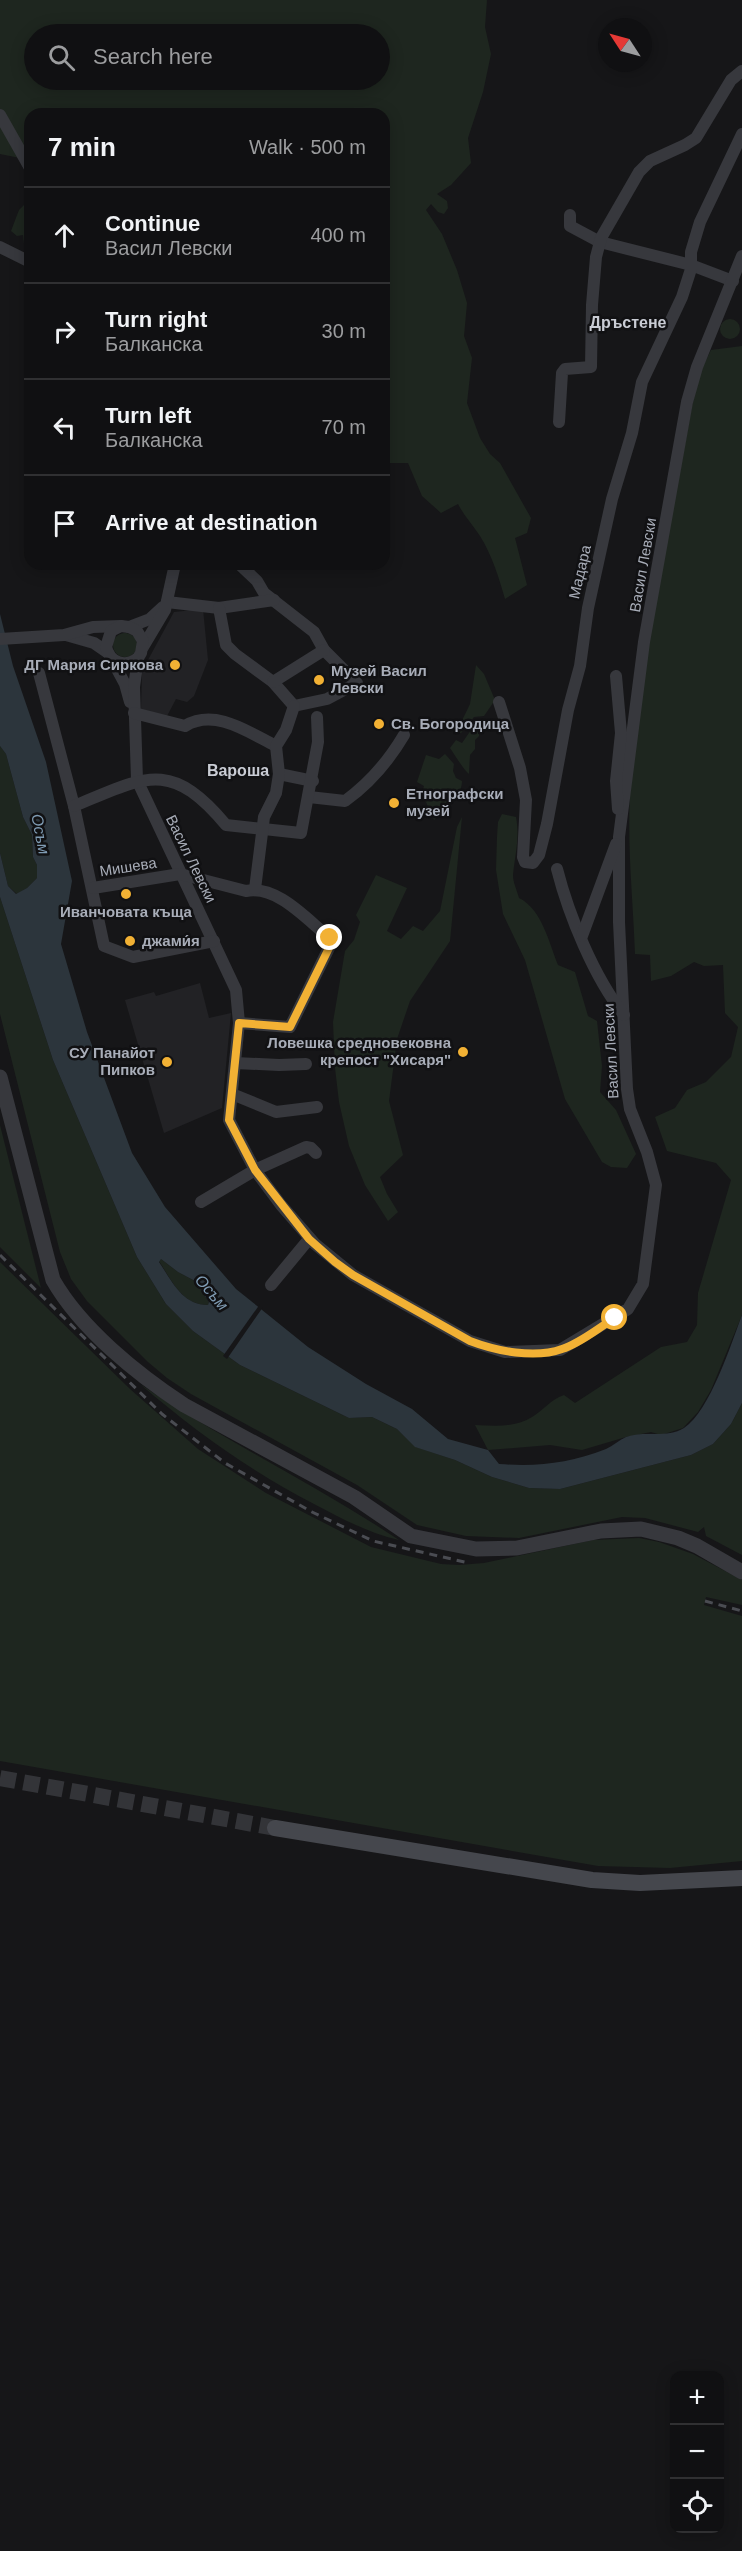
<!DOCTYPE html>
<meta charset="utf-8">
<style>
:root{--surface:#101012;--page:#19191b;--text:#f1f3f6;--muted:#9c9d9f;--line:#303032}
body{margin:0;font-family:Helvetica,sans-serif;background:var(--page);color:var(--text)}
.controls{position:absolute;right:18px;bottom:18px;display:grid;overflow:hidden;border-radius:12px;box-shadow:0 3px 15px #0003}
.controls button{width:54px;height:54px;display:grid;place-items:center;padding:0;border:0;border-bottom:2px solid var(--line);background:var(--surface);color:var(--text);font:30px sans-serif}
.compass{position:absolute;left:598px;top:18px;width:54px;height:54px;border-radius:50%;background:var(--surface);box-shadow:0 3px 15px #0003;rotate:306deg}
.stop{position:absolute;width:18px;height:18px;margin:-14px;border:4px solid #f2b134;border-radius:50%;background:#fff}
.stop.end{background:#f2b134;border-color:#fff;box-shadow:0 2px 6px #0008}
.list{margin:0;padding:0;list-style:none}
h2{display:flex;justify-content:space-between;align-items:center;height:78px;margin:0;padding:0 24px;font-size:26px}
h2 small{font-size:20px;font-weight:400;color:var(--muted)}
.list li{display:grid;grid-template-columns:39px 1fr auto;gap:18px;align-items:center;box-sizing:border-box;height:96px;padding:0 24px;border-top:2px solid var(--line)}
.list b{display:block;font-size:22px;white-space:nowrap}
.list p{margin:0;font-size:20px;white-space:nowrap;color:var(--muted)}
.list em{font-size:20px;font-style:normal;color:var(--muted)}
.icon{flex:none;width:33px;height:33px;fill:none;stroke:currentColor;stroke-width:2;stroke-linecap:round;stroke-linejoin:round}
.map{position:relative;flex:none;width:742px;height:2551px;overflow:hidden}
.search{position:absolute;background:var(--surface);box-shadow:0 3px 15px #0003;left:24px;top:24px;width:366px;height:66px;display:flex;align-items:center;gap:15px;box-sizing:border-box;padding:0 21px;border-radius:33px;color:var(--muted);font-size:22px}
.panel{position:absolute;background:var(--surface);box-shadow:0 3px 15px #0003;left:24px;top:108px;width:366px;height:462px;border-radius:18px}
.map>svg:first-child{display:block}
</style>
<div class="map">
<svg width="742" height="2551" viewBox="0 0 742 2551">
<rect width="100%" height="100%" fill="#161618"/>
<g fill="#222225">
<polygon points="203,609 208,660 194,696 187,702 176,699 167,716 141,710 142,671 174,612"/>
<polygon points="200,983 209,1018 231,1013 222,1108 164,1133 125,1000 154,992 156,996"/>
</g>
<g fill="#1e261f" fill-rule="evenodd">
<path d="M0,0H487L485,27L491,54L483,92L468,138L471,163L451,185L437,194L447,201L448,208L444,214L438,212L431,204L426,210L442,234L457,270L467,303L464,336L472,358L467,403L480,438L490,454L500,463L531,518L527,533L515,538L527,585L505,599C499,578 492,555 480,536C473,525 464,516 458,504L441,513L422,496L408,463H389L384,440V114H30V160L0,154ZM34,34H380V80H34Z"/>
<polygon points="30,199 30,247 24,244 23,235 17,236 11,231 19,210"/>
<circle cx="730" cy="329" r="10"/>
<path d="M742,346V1315L711,1390L698,1412L683,1428L661,1435L651,1432L626,1437L582,1450L550,1445L488,1450L475,1425C495,1426 514,1428 532,1417C544,1410 550,1400 564,1395L575,1403L661,1347L687,1342L697,1325L698,1293L731,1180L716,1163L667,1151L655,1117L675,1108L687,1090L706,1082L731,1057L738,1027L725,1013L723,965L704,966L694,962L671,976L651,981L650,955L635,954C633,897 626,838 631,780C642,655 670,530 692,406L702,368L711,350Z"/>
<circle cx="125" cy="645" r="12"/>
<polygon points="476,665 484,674 495,700 484,716 474,717 461,733 457,731 470,704"/>
<path d="M476,723H481L479,736L475,740V749L470,755L469,774C463,769 455,755 450,748L456,740L462,743Z"/>
<polygon points="0,746 6,754 23,817 32,835 33,857 37,865 37,878 27,888 17,894 8,886 0,853"/>
<path d="M445,754L454,764L453,771L456,778L462,781C462,797 445,810 434,820L426,802L421,797L424,786L417,782L426,755L439,759Z"/>
<path d="M502,814L516,817C520,838 515,854 513,875C513,883 517,890 519,898C542,909 549,943 558,965L575,972L588,1016L597,1021L602,1066L600,1092L616,1110L636,1154L627,1168L611,1167L602,1162L565,1099L525,960L503,914L496,870L497,837L498,822Z"/>
<polygon points="462,817 450,941 410,1001 397,1039 389,1101 403,1155 380,1177 387,1194 398,1212 388,1221 365,1185 349,1146 339,1102 335,1068 333,1022 345,951 354,940 360,922 356,915 376,875 407,888 387,931 401,939 413,926 423,931 440,911 457,827"/>
<polygon points="0,897 53,1060 137,1257 166,1304 193,1331 240,1365 349,1418 372,1417 397,1429 416,1447 455,1460 492,1477 529,1488 560,1489 691,1455 713,1444 731,1424 742,1403 742,1555 706,1536 704,1527 698,1532 645,1518 622,1517 519,1538 466,1536 417,1525 357,1485 191,1394 167,1378 148,1362 87,1301 71,1279 60,1252 0,1014"/>
<polygon points="0,1125 41,1288 0,1247"/>
<path d="M161,1259L178,1272L195,1281L209,1302L208,1305C182,1305 172,1281 159,1261Z"/>
<polygon points="0,1262 130,1389 198,1449 266,1493 371,1547 441,1564 459,1565 484,1563 593,1540 639,1538 659,1542 693,1554 742,1580 742,1605 706,1597 704,1605 742,1616 742,1861 670,1868 598,1866 0,1761"/>
<path d="M140,1384C224,1441 315,1484 399,1540C369,1533 342,1519 314,1504C249,1470 196,1432 140,1384Z"/>
</g>
<path fill="#2c353c" fill-rule="evenodd" d="M0,614L13,666L46,762L72,881L61,944L87,1032L132,1153L165,1207L236,1289L308,1347L366,1384L412,1409L448,1439L488,1450L499,1464C539,1467 569,1463 606,1449C613,1446 619,1440 626,1437C644,1430 667,1439 684,1428C710,1411 731,1344 742,1315V1403L731,1424L713,1444L691,1455L560,1489L529,1488L492,1477L455,1460L415,1447L397,1429L372,1417L349,1418L240,1365L193,1331L166,1304L137,1257L53,1060L0,897V853L8,886L16,894L27,888L37,878V865L33,857L32,835L23,817L6,754L0,746ZM161,1259L178,1272L195,1281L209,1302L208,1305C182,1305 172,1281 159,1262Z"/>
<polygon fill="#161618" points="260,1304 263,1307 227,1359 223,1356"/>
<g fill="none" stroke-linecap="round" stroke-linejoin="round">
<polyline stroke="#333438" stroke-width="16" stroke-dasharray="16 8" stroke-linecap="butt" points="0,1778 275,1828"/>
<g stroke="#37383d" stroke-width="12">
<polyline points="0,115 30,168"/>
<polyline points="570,215 570,226 600,242 691,265 733,281"/>
<polyline points="0,247 30,262"/>
<polyline points="559,422 562,373 565,369 591,367 592,305 596,257 601,238 639,172 650,161 685,145 696,138 731,80 742,71"/>
<polyline points="239,564 257,581 264,593 314,632 324,650 357,683 327,699 294,706"/>
<polyline points="167,602 219,608 274,600"/>
<polyline points="219,608 226,645 235,654 273,682 294,706"/>
<polyline points="129,627 150,619 163,607"/>
<polyline points="66,635 94,643 107,652"/>
<polyline points="0,639 64,635 93,627 121,626"/>
<polyline points="143,647 165,610 175,564"/>
<polyline points="111,658 125,684 130,702"/>
<path d="M138,658C125,668 110,663 106,647L111,631L121,626L129,627L137,631L143,641L141,653L138,658L134,687L137,780L236,990L239,1023L229,1120L255,1170L281,1205L315,1244L353,1275L470,1341L505,1352L560,1350L628,1309L643,1284L656,1185L647,1152L630,1109L627,1089L619,922V837L644,642L687,402L697,367L742,256"/>
<polyline points="39,673 74,806 104,946 133,957 214,941"/>
<polyline points="616,676 621,733 616,781 618,809"/>
<polyline points="273,682 324,650"/>
<polyline points="499,702 520,768 526,800 523,857 525,862 533,863 539,855 547,824 568,710 580,666 588,608 612,499 632,433 642,382 682,297 691,269 691,252 700,222 742,134"/>
<path d="M134,713L185,726C215,708 248,732 276,746"/>
<polyline points="279,774 313,781"/>
<path d="M309,797L345,801C370,783 388,762 404,735"/>
<path d="M74,806C145,777 170,758 226,825L301,833L318,742L317,717"/>
<path d="M557,869C569,916 594,977 624,1015"/>
<path d="M93,888L180,874L246,891C278,885 307,920 330,938L329,948L290,1027L239,1023"/>
<polyline points="255,889 264,817 276,793 279,774 276,746 286,730 294,706"/>
<polyline points="582,936 616,844"/>
<polyline points="235,1063 279,1065 306,1064"/>
<polyline points="232,1094 276,1112 317,1107"/>
<polyline points="201,1202 255,1170 306,1147 311,1148 316,1153"/>
<polyline points="271,1285 309,1239"/>
</g>
<path stroke="#37383d" stroke-width="15" d="M0,1077L53,1280C81,1329 137,1374 184,1405L354,1497L411,1536L476,1549L517,1548L601,1531L641,1529L678,1538L697,1546L742,1572"/>
<polyline stroke="#45474d" stroke-width="16" points="275,1828 592,1880 640,1883 742,1878"/>
<g stroke="#4a4c52" stroke-width="3" stroke-dasharray="8 6" stroke-linecap="butt">
<polyline points="0,1255 162,1414 225,1463 312,1512 373,1541 469,1563"/>
<polyline points="705,1601 742,1611"/>
</g>
</g>
<g fill="none" stroke-linecap="round" stroke-linejoin="round">
<path stroke="#f2b134" stroke-width="8" d="M330,938L329,948L290,1027L239,1023L229,1120L255,1170L309,1239L335,1262L353,1275L470,1341C496,1351 535,1359 562,1349C581,1343 598,1328 615,1318"/>
</g>
<g fill="#f2b134" stroke="#111113" stroke-width="2">
<circle cx="175" cy="665" r="6"/>
<circle cx="319" cy="680" r="6"/>
<circle cx="379" cy="724" r="6"/>
<circle cx="394" cy="803" r="6"/>
<circle cx="126" cy="894" r="6"/>
<circle cx="130" cy="941" r="6"/>
<circle cx="463" cy="1052" r="6"/>
<circle cx="167" cy="1062" r="6"/>
</g>
<g text-anchor="middle" stroke-width="5" stroke-linejoin="round" paint-order="stroke">
<g font-size="15" fill="#a8adb8" stroke="#111113">
<text transform="translate(643 565) rotate(-80)" y="5">Васил Левски</text>
<text transform="translate(580 572) rotate(-77)" y="5">Мадара</text>
<text transform="translate(191 859) rotate(64)" y="5">Васил Левски</text>
<text transform="translate(128 867) rotate(-9)" y="5">Мишева</text>
<text transform="translate(611 1051) rotate(-93)" y="5">Васил Левски</text>
</g>
<g font-size="15" font-weight="bold" fill="#a8adb8" stroke="#111113" text-anchor="start">
<text x="163" y="670" text-anchor="end">ДГ Мария Сиркова</text>
<text x="331" y="676">Музей Васил<tspan x="331" dy="17">Левски</tspan></text>
<text x="391" y="729">Св. Богородица</text>
<text x="406" y="799">Етнографски<tspan x="406" dy="17">музей</tspan></text>
<text x="126" y="917" text-anchor="middle">Иванчовата къща</text>
<text x="142" y="946">джами́я</text>
<text x="451" y="1048" text-anchor="end">Ловешка средновековна<tspan x="451" dy="17">крепост "Хисаря"</tspan></text>
<text x="155" y="1058" text-anchor="end">СУ Панайот<tspan x="155" dy="17">Пипков</tspan></text>
</g>
<g font-size="16" font-weight="bold" fill="#c9ccd4" stroke="#111113">
<text x="628" y="328">Дръстене</text>
<text x="238" y="776">Вароша</text>
</g>
<g font-size="16" font-style="italic" fill="#7f9bb3" stroke="#111113">
<text transform="translate(41 834) rotate(79)" y="6">Осъм</text>
<text transform="translate(212 1292) rotate(49)" y="6">Осъм</text>
</g>
</g>
</svg>
<div class="controls">
<button>+</button>
<button>−</button>
<button><svg class="icon" aria-label="locate" viewBox="0 0 24 24"><circle cx="12" cy="12" r="6"/><path d="M12 2v4M12 18v4M2 12h4M18 12h4"/></svg></button>
</div>
<svg class="compass" viewBox="-18 -18 36 36"><path d="M0-13l5 13h-10z" fill="#e53935"/><path d="M0 13l5-13h-10z" fill="#9c9d9f"/></svg>
<div class="stop" style="left:615px;top:1318px"></div>
<div class="stop end" style="left:330px;top:938px"></div>
<div class="search"><svg class="icon" aria-label="search" viewBox="0 0 24 24"><circle cx="10" cy="10" r="6"/><path d="M15 15l6 6"/></svg>Search here</div>
<section class="panel">
<h2>7 min<small>Walk · 500 m</small></h2>
<ul class="list">
<li><svg class="icon" aria-label="ahead" viewBox="0 0 24 24"><path d="M12 20V5M6 11l6-6 6 6"/></svg><div><b>Continue</b><p>Васил Левски</p></div><em>400 m</em></li>
<li><svg class="icon" aria-label="right" viewBox="0 0 24 24"><path d="M7 20v-9h11M14 6l5 5-5 5"/></svg><div><b>Turn right</b><p>Балканска</p></div><em>30 m</em></li>
<li><svg class="icon" aria-label="left" viewBox="0 0 24 24"><path d="M17 20v-9H6M10 6l-5 5 5 5"/></svg><div><b>Turn left</b><p>Балканска</p></div><em>70 m</em></li>
<li><svg class="icon" aria-label="arrive" viewBox="0 0 24 24"><path d="M6 21V4h12l-3 4 3 4H6"/></svg><div><b>Arrive at destination</b></div></li>
</ul>
</section>
</div>
